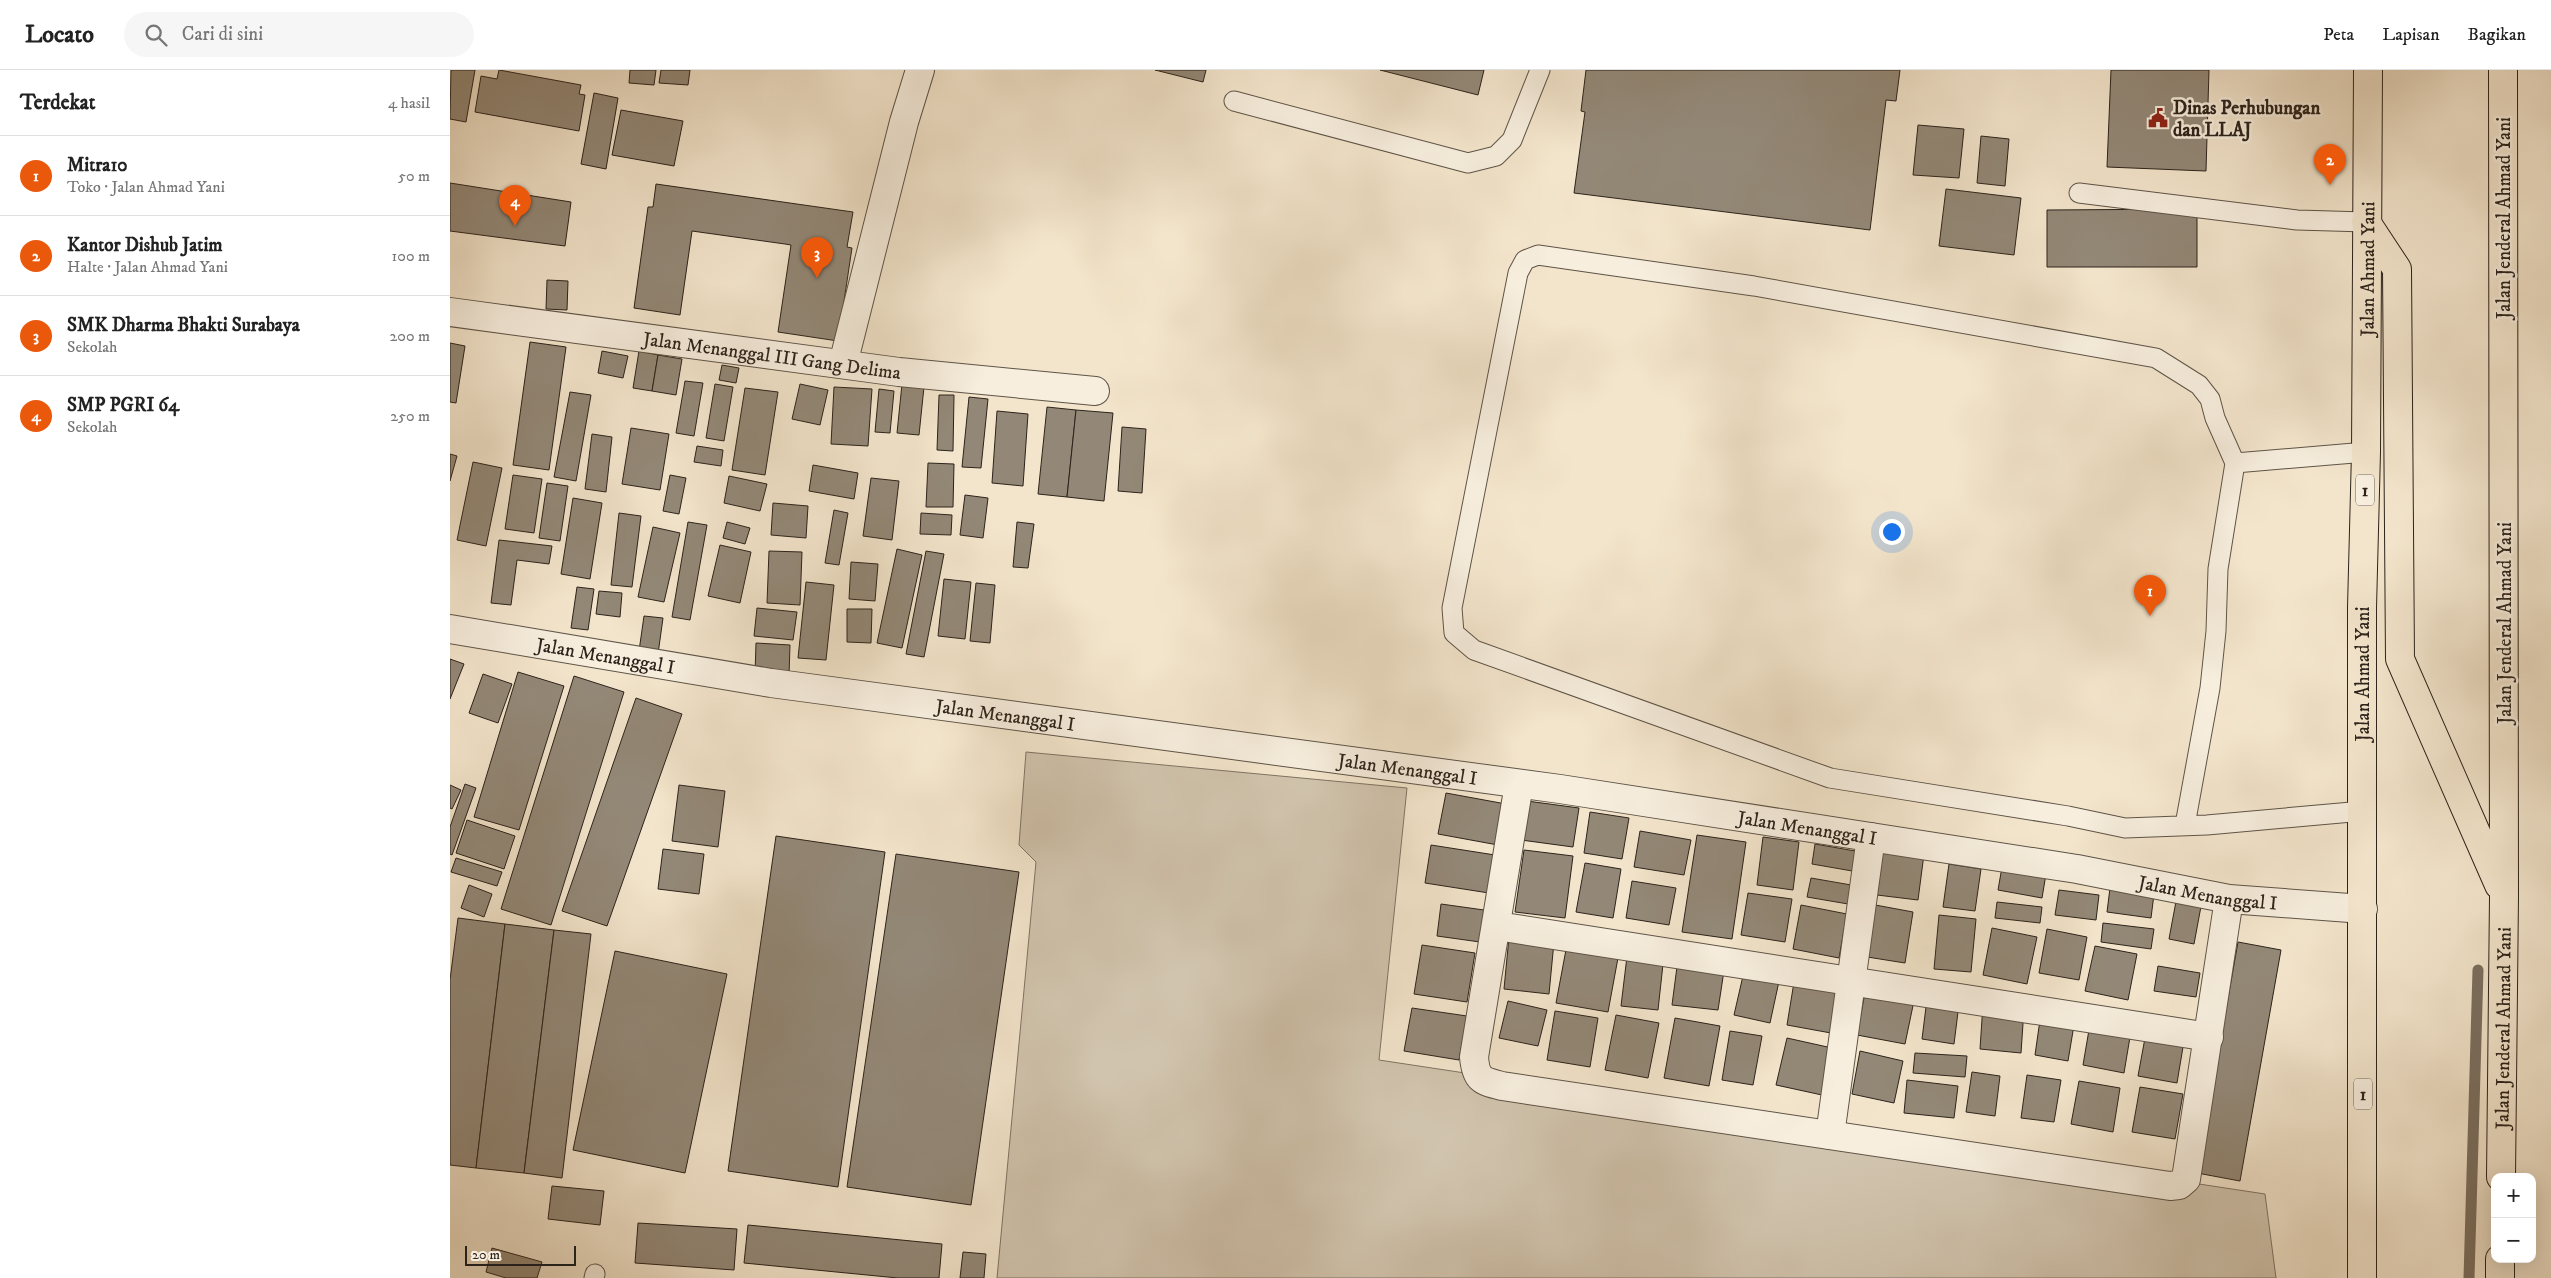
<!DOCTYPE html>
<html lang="id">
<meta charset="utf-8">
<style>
:root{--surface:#fff;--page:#f6f6f6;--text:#222;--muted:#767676;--line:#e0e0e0;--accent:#ea580c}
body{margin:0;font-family:"IM FELL DW Pica",serif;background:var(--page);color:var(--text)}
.controls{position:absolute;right:15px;bottom:15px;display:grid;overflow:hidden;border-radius:10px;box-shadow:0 5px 20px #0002}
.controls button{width:45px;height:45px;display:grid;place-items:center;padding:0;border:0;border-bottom:1px solid var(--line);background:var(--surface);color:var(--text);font:25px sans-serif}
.scale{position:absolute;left:15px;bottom:12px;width:111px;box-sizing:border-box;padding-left:5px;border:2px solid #2c231b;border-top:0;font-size:14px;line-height:18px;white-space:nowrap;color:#2c231b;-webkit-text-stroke:4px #f7eede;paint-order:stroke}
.you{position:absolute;left:1441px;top:461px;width:18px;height:18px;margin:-12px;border:4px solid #fff;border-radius:50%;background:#1a73e8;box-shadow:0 0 0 8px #1a73e833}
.badge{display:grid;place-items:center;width:32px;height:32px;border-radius:50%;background:var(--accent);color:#fff;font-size:16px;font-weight:700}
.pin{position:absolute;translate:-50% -41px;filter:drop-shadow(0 1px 2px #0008)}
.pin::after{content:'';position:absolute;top:26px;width:18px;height:15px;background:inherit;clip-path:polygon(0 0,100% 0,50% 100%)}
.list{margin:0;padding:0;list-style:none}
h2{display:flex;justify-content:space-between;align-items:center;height:65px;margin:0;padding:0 20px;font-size:21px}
h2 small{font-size:16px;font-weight:400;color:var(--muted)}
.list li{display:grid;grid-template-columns:32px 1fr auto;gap:15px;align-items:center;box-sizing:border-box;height:80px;padding:0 20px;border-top:1px solid var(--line)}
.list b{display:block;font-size:19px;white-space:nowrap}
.list p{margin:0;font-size:16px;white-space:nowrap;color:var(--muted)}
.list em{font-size:16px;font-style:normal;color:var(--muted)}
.icon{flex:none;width:28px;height:28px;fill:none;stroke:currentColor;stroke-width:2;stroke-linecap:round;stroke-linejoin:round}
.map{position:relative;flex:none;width:2101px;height:1208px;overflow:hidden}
header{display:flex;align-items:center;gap:30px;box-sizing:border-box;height:70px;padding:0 25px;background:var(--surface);border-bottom:1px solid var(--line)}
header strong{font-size:24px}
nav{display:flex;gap:28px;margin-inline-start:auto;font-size:18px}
.search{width:350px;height:45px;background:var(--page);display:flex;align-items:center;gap:12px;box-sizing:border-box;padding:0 18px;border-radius:28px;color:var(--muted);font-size:19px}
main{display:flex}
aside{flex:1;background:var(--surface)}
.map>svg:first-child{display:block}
</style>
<header>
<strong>Locato</strong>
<div class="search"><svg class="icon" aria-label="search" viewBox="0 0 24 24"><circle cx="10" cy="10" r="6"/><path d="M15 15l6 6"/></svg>Cari di sini</div>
<nav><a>Peta</a><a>Lapisan</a><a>Bagikan</a></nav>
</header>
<main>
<aside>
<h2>Terdekat<small>4 hasil</small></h2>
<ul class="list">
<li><span class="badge">1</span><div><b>Mitra10</b><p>Toko · Jalan Ahmad Yani</p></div><em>50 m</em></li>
<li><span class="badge">2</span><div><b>Kantor Dishub Jatim</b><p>Halte · Jalan Ahmad Yani</p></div><em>100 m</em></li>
<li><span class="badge">3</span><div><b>SMK Dharma Bhakti Surabaya</b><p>Sekolah</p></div><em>200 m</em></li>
<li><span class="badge">4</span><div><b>SMP PGRI 64</b><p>Sekolah</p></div><em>250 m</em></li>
</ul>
</aside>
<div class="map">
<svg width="2101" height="1208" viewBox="0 0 2101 1208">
<rect width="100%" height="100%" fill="#f3e5cc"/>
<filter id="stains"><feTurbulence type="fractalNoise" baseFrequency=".004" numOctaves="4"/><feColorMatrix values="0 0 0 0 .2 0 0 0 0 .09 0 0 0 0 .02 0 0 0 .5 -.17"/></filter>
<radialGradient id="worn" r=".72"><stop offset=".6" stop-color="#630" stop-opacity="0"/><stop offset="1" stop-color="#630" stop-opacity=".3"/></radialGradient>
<polygon fill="#d1c4ae" stroke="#7e7464" points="576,682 957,718 929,990 1815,1124 1826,1208 547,1208 586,792 569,775"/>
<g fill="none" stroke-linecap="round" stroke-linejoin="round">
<polyline stroke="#7b7061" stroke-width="11" points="2019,1208 2028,900"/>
</g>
<g fill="#938877" stroke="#2c231b">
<polygon points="1,0 25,0 16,52 0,49"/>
<polygon points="49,0 131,15 129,24 135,25 129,61 25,42 31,6 47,9"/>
<polygon points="180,0 206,0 204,15 179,13"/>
<polygon points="211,0 240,0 238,15 209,13"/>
<polygon points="705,0 756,0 753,12"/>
<polygon points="930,0 1034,0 1028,25"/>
<polygon points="1136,0 1450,0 1446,31 1436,30 1420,160 1124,123 1135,42 1131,41"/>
<polygon points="1661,0 1759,0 1756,101 1657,97"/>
<polygon points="144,23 168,28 156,99 131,94"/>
<polygon points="171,40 233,51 224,96 162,85"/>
<polygon points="1468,55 1514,59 1509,108 1463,105"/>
<polygon points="1531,66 1559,69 1555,116 1527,113"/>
<polygon points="0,113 121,132 115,176 0,161"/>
<polygon points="206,114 403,142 397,177 402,178 388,271 328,262 341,175 335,174 242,161 230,245 184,238 198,137 203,137"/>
<polygon points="1496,119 1571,128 1564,185 1489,176"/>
<polygon points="1747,139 1747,197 1597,197 1597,140"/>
<polygon points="97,210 118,211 117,240 96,239"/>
<polygon points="80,272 116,277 99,400 63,395"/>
<polygon points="0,273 15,276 6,333 0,332"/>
<polygon points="152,281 178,286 173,308 148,303"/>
<polygon points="189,281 208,285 202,321 183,318"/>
<polygon points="208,285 232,289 226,325 202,321"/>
<polygon points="272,295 289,298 286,313 269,310"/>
<polygon points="235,311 253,313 244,366 226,363"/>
<polygon points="265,314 283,317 274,371 256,368"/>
<polygon points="350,314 378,320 370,355 342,349"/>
<polygon points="452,314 474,317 469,365 447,363"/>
<polygon points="384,317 422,319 418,376 381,374"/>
<polygon points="295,318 328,322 315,405 282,400"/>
<polygon points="429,319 444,321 440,363 425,362"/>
<polygon points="120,322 141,325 126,411 104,407"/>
<polygon points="489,325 504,325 503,381 487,380"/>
<polygon points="519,327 538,329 531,398 512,397"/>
<polygon points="597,337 626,340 617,427 588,424"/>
<polygon points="626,340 663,343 654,431 617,427"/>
<polygon points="547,341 578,344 573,416 542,413"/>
<polygon points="672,357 696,359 692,423 668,421"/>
<polygon points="181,358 219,364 210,420 172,414"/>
<polygon points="142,364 162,367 156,422 135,419"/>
<polygon points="247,376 273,380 271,396 244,392"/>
<polygon points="0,384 7,386 0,411"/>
<polygon points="23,392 52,398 36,476 7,470"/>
<polygon points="478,393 504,394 503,437 476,437"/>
<polygon points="363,395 408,403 404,429 359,421"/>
<polygon points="63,405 92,409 84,463 55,459"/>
<polygon points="220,405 236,408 229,444 213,441"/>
<polygon points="279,406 317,414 310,441 274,433"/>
<polygon points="421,408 449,411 442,470 413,466"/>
<polygon points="97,413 118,416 110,471 89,468"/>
<polygon points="515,425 538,428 533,468 510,465"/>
<polygon points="123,428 152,433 140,509 111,504"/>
<polygon points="323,433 358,436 356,468 321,465"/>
<polygon points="384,440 398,443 389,495 375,493"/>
<polygon points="169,443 191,446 182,517 161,515"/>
<polygon points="471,443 502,445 501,465 470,464"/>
<polygon points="238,452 257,455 240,550 222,547"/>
<polygon points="277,452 300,458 295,474 273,468"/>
<polygon points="567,452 584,454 578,498 563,497"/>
<polygon points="203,457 230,463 214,532 188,527"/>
<polygon points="49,470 102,476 99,494 67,490 61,535 41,533"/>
<polygon points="270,475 301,482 290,533 258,526"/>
<polygon points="447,479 472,485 452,578 427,573"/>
<polygon points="319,481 352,482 350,535 317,533"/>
<polygon points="476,481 494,484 474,587 456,584"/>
<polygon points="401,492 428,494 425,531 399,529"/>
<polygon points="494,509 521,512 515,569 488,566"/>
<polygon points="356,512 384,515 376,590 348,588"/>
<polygon points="526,513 545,515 540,573 520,571"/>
<polygon points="127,517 144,519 138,560 121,558"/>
<polygon points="149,521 172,523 170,547 146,544"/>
<polygon points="307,538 347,542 343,570 304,566"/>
<polygon points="397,539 422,539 421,573 397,572"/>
<polygon points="194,546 213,548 208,584 189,581"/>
<polygon points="306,573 340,575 339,606 305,604"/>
<polygon points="0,589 14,594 0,629"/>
<polygon points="68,602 114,616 69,760 24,747"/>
<polygon points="33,604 62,614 48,653 19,643"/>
<polygon points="124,606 174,622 101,855 51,839"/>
<polygon points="186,628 232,644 157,856 112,841"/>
<polygon points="15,714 26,718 2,785 0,784 0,757"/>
<polygon points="0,715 11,720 2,739 0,738"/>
<polygon points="229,715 275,721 268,777 222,771"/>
<polygon points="996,723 1056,734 1048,775 988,764"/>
<polygon points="1077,731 1129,738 1123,777 1071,770"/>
<polygon points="1140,742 1179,748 1172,789 1134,783"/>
<polygon points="17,750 65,766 54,799 6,783"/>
<polygon points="1190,761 1241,770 1234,805 1184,797"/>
<polygon points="1247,765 1296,772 1282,869 1232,862"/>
<polygon points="326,766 435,782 388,1117 278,1101"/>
<polygon points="1313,767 1349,772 1343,820 1307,815"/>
<polygon points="1365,774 1411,782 1408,802 1362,794"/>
<polygon points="981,775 1045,785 1039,823 975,813"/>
<polygon points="1433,778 1474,784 1468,830 1427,825"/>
<polygon points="213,779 254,784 249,824 208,819"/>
<polygon points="1074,780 1123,786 1115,848 1065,842"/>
<polygon points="446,784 569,802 521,1135 397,1117"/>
<polygon points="6,788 52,802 47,816 1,802"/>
<polygon points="1135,793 1171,799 1163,848 1126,842"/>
<polygon points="1499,794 1531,799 1525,841 1493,837"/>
<polygon points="1552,797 1596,804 1592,828 1548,820"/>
<polygon points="1361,808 1407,816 1404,835 1357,827"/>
<polygon points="1182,811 1226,818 1219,855 1176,848"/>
<polygon points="19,815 42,824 34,847 11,838"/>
<polygon points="1660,818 1704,824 1701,848 1657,842"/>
<polygon points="1609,820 1649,825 1646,850 1605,845"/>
<polygon points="1298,823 1342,829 1335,872 1291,865"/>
<polygon points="1727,826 1752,831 1744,874 1719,869"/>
<polygon points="1547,832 1592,837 1590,853 1545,848"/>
<polygon points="991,834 1034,840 1030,872 987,866"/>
<polygon points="1420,834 1463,842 1455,893 1411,886"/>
<polygon points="1351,835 1397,844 1389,888 1343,879"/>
<polygon points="1489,845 1526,849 1521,902 1484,899"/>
<polygon points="8,848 55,854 26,1098 0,1095 0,910"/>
<polygon points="1653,853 1704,859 1701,879 1651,872"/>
<polygon points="55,854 104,860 74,1103 26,1098"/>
<polygon points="1542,858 1587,867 1577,914 1533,905"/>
<polygon points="1597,859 1637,867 1629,910 1589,903"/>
<polygon points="104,860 141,864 112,1108 74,1103"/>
<polygon points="1059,867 1104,872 1099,924 1054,919"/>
<polygon points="1118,869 1170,877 1158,942 1106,933"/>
<polygon points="1788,872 1831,880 1790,1111 1747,1103"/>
<polygon points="972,875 1025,883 1017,932 964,924"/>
<polygon points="1645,876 1687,884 1678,930 1635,921"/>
<polygon points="1178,878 1214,885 1208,940 1171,936"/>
<polygon points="165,881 277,904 235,1103 123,1080"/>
<polygon points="1228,889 1275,894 1268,940 1222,935"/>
<polygon points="1708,896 1750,903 1746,927 1704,921"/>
<polygon points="1295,897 1331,902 1320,953 1284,945"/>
<polygon points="1345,906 1389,914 1381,963 1337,955"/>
<polygon points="1416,917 1465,926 1455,974 1407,965"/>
<polygon points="1477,929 1509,934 1504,974 1472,969"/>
<polygon points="1058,931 1097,940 1088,976 1049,968"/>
<polygon points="1533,934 1574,939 1571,983 1530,979"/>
<polygon points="962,938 1017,946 1009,990 954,981"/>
<polygon points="1105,941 1148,948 1140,997 1097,990"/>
<polygon points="1591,943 1625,949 1618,991 1585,985"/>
<polygon points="1166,945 1209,953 1198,1008 1155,1000"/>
<polygon points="1225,948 1270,956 1259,1016 1214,1008"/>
<polygon points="1640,954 1681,961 1674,1003 1633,995"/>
<polygon points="1697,957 1735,965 1727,1013 1688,1006"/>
<polygon points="1280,961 1312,966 1303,1015 1272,1010"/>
<polygon points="1337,968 1382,978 1372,1025 1326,1015"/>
<polygon points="1410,981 1453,991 1444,1033 1402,1024"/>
<polygon points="1465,983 1517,986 1515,1007 1463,1003"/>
<polygon points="1522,1002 1550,1006 1545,1046 1516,1042"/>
<polygon points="1577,1005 1611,1010 1604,1052 1571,1048"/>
<polygon points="1457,1010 1508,1016 1504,1048 1454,1043"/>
<polygon points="1629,1011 1670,1018 1663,1062 1621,1054"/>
<polygon points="1690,1017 1733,1024 1725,1069 1682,1062"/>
<polygon points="102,1116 154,1121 150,1155 98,1149"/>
<polygon points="188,1153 287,1159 284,1200 185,1193"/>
<polygon points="298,1155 492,1174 489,1208 448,1208 294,1193"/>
<polygon points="42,1178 92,1192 87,1208 56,1208 36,1202"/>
<polygon points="513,1182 536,1184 534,1208 510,1208"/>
</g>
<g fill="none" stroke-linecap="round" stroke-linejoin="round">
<defs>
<g id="lane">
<polyline points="784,31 1018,93 1046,86 1062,70 1090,0"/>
<polyline points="1629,123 1847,150 1916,152"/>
<polyline points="1785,393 1916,382"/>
<polyline points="1735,755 1760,618 1766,561 1768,499 1785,393 1765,348 1760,329 1749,315 1706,288 1304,216 1088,185 1075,190 1068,203 1002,538 1004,563 1024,580 1380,708 1618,746 1675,758 1757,755 1913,741"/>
<polyline points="144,1208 145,1204"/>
</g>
<g id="street">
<path id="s1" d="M0,242L449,302L645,321"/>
<polyline points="393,294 454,52 470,0"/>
<path id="s2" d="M0,559L321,613L1110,719L1627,799L1779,829L1913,839"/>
<path d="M1069,714L1024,987C1026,1010 1032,1011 1052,1016L1720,1116L1729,1115L1736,1109L1779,829"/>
<polyline points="1047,856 1759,967"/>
<polyline points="1380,1065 1421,767"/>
</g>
<g id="highway">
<polyline points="1916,152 1947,199 1950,589 2049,815"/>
<path id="s3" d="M2051,1107L2054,826L2053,0"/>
<path id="s4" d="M1912,1208V538L1916,382L1918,0"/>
<polyline points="2050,1208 2050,1189"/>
</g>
</defs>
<use href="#lane" stroke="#5e5447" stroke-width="21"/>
<use href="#street" stroke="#5e5447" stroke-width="30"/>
<use href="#highway" stroke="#2c231b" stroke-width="30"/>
<use href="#lane" stroke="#f7eede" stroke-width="19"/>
<use href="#street" stroke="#f7eede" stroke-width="28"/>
<use href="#highway" stroke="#f3e5cc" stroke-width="28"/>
</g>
<defs>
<symbol id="civic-bare" viewBox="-9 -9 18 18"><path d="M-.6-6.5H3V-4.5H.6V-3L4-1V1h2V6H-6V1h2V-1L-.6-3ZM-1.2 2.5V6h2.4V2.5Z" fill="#8f2418" stroke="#f7eede" stroke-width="2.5" paint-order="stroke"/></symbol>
</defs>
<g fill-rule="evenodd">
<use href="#civic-bare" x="1694" y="34" width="28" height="28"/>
</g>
<g text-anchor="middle" stroke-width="5" stroke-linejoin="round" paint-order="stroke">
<g fill="#f7eede" stroke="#696056" stroke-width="1">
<rect x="1906" y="404.5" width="18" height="31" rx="4"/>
<rect x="1904" y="1008.5" width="18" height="31" rx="4"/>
</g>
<g font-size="18" font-weight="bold" fill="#2c231b">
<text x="1915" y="426">1</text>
<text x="1913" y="1030">1</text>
</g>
<g font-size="19" font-weight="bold" fill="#2c231b" stroke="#f7eede" text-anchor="start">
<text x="1723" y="44">Dinas Perhubungan<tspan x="1723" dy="22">dan LLAJ</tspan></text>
</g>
<g font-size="19" fill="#2c231b" stroke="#f7eede">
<text transform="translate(2053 148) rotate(-90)" y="7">Jalan Jenderal Ahmad Yani</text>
<text dy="7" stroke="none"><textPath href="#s4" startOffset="1009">Jalan Ahmad Yani</textPath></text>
<text dy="7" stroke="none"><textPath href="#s1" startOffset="325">Jalan Menanggal III Gang Delima</textPath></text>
<text transform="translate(2054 553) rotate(-90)" y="7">Jalan Jenderal Ahmad Yani</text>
<text dy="7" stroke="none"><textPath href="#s2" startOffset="158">Jalan Menanggal I</textPath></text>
<text dy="7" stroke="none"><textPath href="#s4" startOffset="604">Jalan Ahmad Yani</textPath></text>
<text dy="7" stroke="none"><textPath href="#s2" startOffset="562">Jalan Menanggal I</textPath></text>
<text dy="7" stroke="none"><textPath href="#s2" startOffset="968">Jalan Menanggal I</textPath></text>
<text dy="7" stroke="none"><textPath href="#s2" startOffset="1372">Jalan Menanggal I</textPath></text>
<text dy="7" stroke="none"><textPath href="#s2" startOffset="1778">Jalan Menanggal I</textPath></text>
<text dy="7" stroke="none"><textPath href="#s3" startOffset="149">Jalan Jenderal Ahmad Yani</textPath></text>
</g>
</g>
<rect width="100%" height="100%" filter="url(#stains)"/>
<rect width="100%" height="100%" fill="url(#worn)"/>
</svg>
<div class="controls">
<button>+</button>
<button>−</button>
</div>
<div class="scale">20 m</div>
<div class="you"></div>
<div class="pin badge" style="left:1700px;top:546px">1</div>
<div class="pin badge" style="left:1880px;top:115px">2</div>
<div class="pin badge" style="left:367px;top:208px">3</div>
<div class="pin badge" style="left:65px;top:156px">4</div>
</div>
</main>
